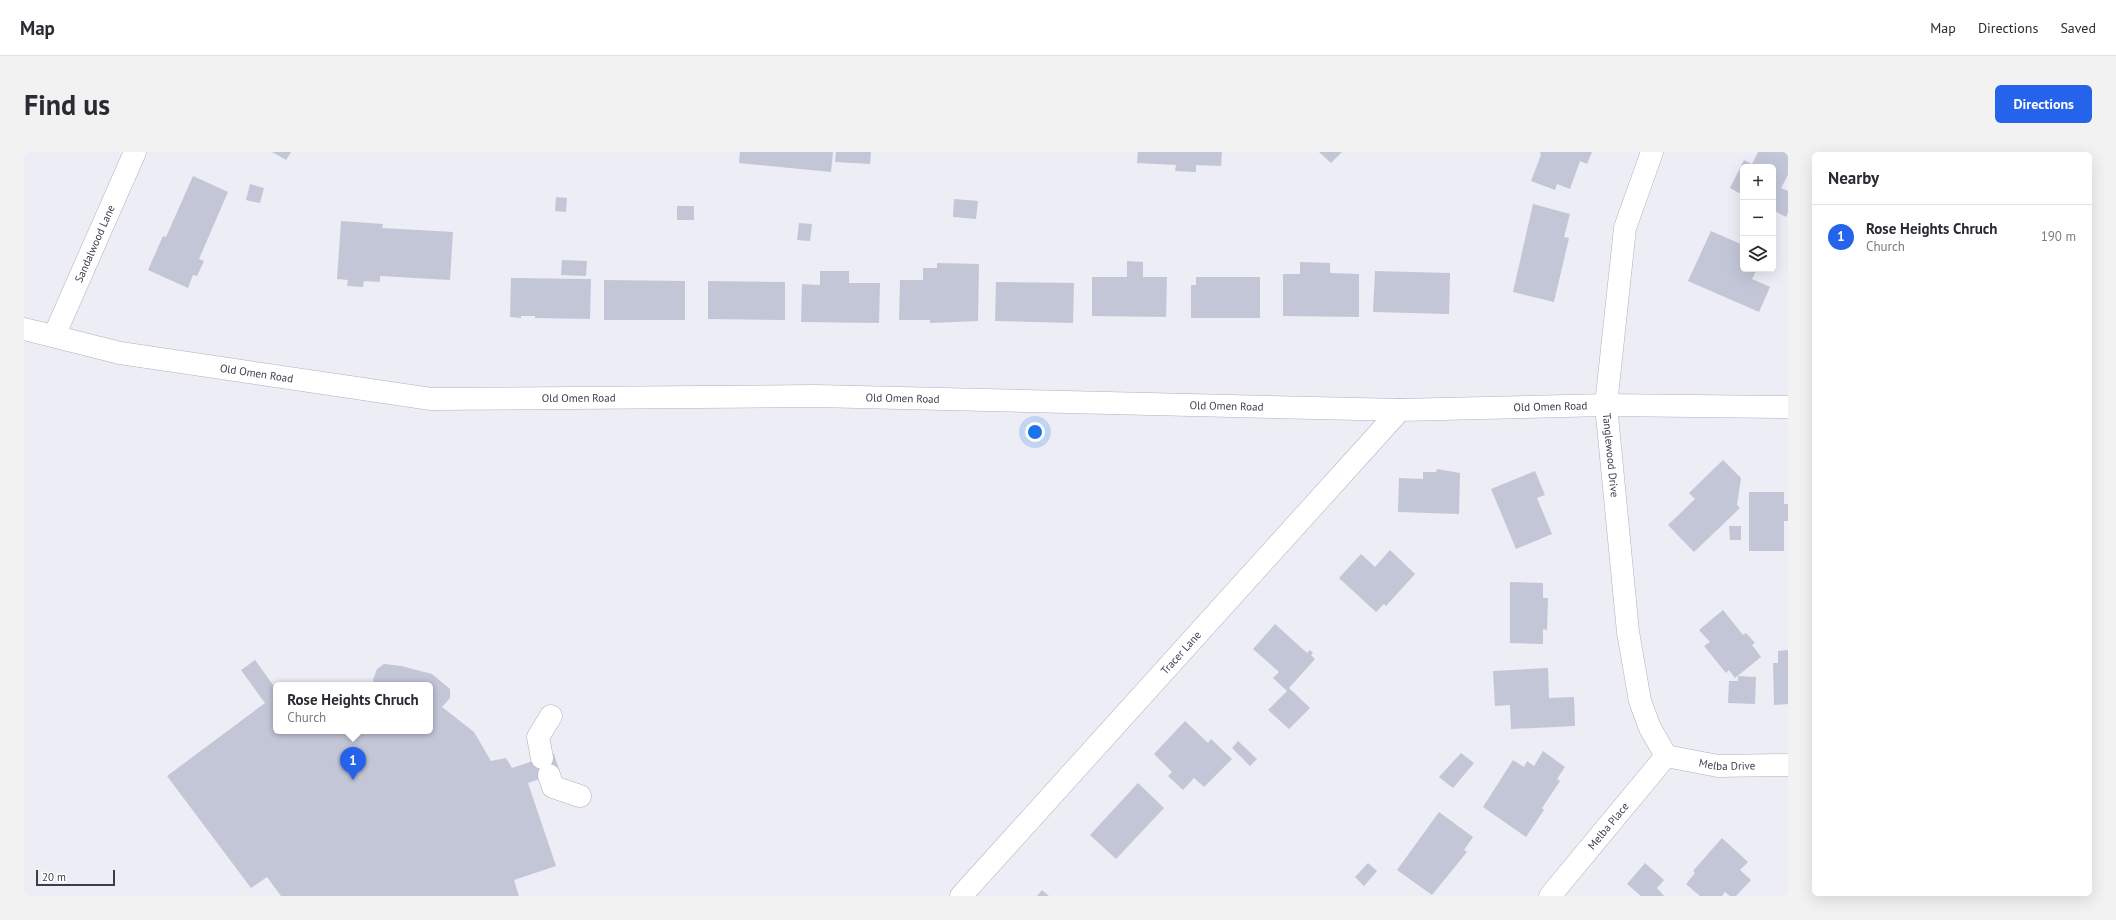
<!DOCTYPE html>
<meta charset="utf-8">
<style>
:root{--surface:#fff;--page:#f2f2f3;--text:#2b2b33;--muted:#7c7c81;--line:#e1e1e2;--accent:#2563eb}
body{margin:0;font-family:"PT Sans",sans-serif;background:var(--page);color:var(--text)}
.controls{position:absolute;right:12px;top:12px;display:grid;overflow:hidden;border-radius:6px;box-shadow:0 4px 16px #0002}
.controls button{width:36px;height:36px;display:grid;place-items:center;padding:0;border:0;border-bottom:1px solid var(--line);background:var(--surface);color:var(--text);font:20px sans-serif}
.scale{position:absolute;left:12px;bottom:10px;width:79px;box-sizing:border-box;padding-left:4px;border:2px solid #3a3d4a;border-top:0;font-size:11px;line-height:14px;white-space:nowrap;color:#3a3d4a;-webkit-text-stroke:3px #fff;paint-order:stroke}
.you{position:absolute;left:1011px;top:280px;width:14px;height:14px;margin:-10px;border:3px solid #fff;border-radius:50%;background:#1a73e8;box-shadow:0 0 0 6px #1a73e833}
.badge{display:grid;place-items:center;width:26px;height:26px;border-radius:50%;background:var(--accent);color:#fff;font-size:13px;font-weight:700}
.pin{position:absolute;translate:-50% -33px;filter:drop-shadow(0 1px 2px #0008)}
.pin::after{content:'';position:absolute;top:21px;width:14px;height:12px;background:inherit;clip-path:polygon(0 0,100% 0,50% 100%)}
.popup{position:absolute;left:249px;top:530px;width:160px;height:52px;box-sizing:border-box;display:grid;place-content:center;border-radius:6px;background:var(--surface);filter:drop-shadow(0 1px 3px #0005);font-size:13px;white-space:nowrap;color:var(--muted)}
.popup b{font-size:15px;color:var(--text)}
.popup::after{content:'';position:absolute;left:50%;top:100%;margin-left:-8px;border:8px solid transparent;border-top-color:var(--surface)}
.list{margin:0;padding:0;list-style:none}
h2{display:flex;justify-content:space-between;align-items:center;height:52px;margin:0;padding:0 16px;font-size:17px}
h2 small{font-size:13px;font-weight:400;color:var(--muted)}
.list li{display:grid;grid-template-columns:26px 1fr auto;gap:12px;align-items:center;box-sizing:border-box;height:64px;padding:0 16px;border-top:1px solid var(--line)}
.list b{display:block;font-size:15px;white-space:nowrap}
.list p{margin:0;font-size:13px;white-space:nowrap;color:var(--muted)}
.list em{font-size:13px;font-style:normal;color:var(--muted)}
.icon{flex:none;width:22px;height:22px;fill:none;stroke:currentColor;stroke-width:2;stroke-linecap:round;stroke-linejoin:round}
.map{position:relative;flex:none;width:1764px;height:744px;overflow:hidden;border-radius:6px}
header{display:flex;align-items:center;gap:24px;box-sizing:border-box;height:56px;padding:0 20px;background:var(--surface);border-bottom:1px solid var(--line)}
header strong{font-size:19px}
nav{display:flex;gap:22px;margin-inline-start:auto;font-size:14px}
.intro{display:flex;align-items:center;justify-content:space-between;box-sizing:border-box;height:96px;padding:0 24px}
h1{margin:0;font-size:28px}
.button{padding:10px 18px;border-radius:6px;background:var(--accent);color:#fff;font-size:14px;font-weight:700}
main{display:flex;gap:24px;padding:0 24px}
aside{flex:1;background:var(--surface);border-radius:6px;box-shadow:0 4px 16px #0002}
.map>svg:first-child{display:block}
</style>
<header>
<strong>Map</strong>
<nav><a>Map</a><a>Directions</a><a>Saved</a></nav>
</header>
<div class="intro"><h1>Find us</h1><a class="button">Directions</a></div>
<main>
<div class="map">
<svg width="1764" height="744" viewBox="0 0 1764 744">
<rect width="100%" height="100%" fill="#ecedf5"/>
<g fill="#c2c6d7">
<polygon points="248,0 267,0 262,8"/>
<polygon points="716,0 809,0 807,20 715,11"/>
<polygon points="812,0 847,0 846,12 811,10"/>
<polygon points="1114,0 1198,0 1197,14 1172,13 1172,20 1151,19 1152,13 1113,11"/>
<polygon points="1295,0 1318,0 1307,11"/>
<polygon points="1516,0 1568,0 1563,12 1556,9 1546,37 1533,32 1531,38 1507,29 1517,3"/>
<polygon points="1734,0 1764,0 1764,23 1757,36 1764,39 1764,61 1762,65 1749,58 1749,15 1719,15 1719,43 1706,36 1720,8 1728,12"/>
<polygon points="169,24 204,40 175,107 180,109 173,124 169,123 164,136 124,118 139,84 142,85"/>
<polygon points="226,32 240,36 236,51 222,48"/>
<polygon points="532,45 543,46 542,60 531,59"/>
<polygon points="930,47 954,49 952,67 929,65"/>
<polygon points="1509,52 1546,62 1540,85 1545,86 1530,150 1489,140"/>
<rect x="653" y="54" width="17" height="14"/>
<polygon points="317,69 359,72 358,76 429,80 426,128 356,124 356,130 340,129 339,135 323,134 324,128 313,127"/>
<polygon points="775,71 788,72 786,89 773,88"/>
<polygon points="1687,79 1719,93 1719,117 1732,119 1728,127 1746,135 1735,160 1664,129"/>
<polygon points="538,108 563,109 562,124 537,123"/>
<polygon points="1103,109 1119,110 1119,125 1143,125 1142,165 1068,164 1068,125 1103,125"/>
<polygon points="1276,110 1306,111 1306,121 1335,122 1335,165 1259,164 1259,122 1276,122"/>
<polygon points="913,111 955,112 954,169 906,171 906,168 875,168 876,128 899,128 899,116 913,116"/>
<polygon points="796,119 825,119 825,131 856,131 855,171 777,170 778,132 796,133"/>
<polygon points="1351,119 1426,121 1425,162 1349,160"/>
<polygon points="1172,125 1236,125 1236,166 1167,166 1167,133 1172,133"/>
<polygon points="487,126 567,127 566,167 511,166 511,164 497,164 497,166 486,165"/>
<polygon points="580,128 661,129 661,168 580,168"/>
<polygon points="684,129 761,130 761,168 684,167"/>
<polygon points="972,130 1050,131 1049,171 971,169"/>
<polygon points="1699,308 1717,326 1713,353 1716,356 1670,400 1644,373 1671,347 1665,341"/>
<polygon points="1413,317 1436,321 1435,362 1374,360 1375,326 1399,327 1399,320 1412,320"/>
<polygon points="1511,319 1521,343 1513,346 1528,382 1492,397 1467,337"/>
<polygon points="1725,340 1760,340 1760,352 1764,352 1764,369 1760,369 1760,399 1725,399"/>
<polygon points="1705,374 1717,374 1717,388 1706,388"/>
<polygon points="1366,398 1391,422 1362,454 1360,452 1352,460 1315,426 1337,402 1351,415"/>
<polygon points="1486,430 1519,431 1519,446 1524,446 1523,478 1519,477 1519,492 1486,491"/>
<polygon points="1699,458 1719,483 1722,481 1731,491 1728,493 1737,505 1711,526 1705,518 1702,521 1680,494 1686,490 1675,478"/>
<polygon points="1251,472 1283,501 1286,498 1289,501 1287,503 1291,507 1265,536 1286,556 1265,577 1244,558 1263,539 1249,526 1255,520 1229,497"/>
<polygon points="1764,498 1764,552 1750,553 1749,511 1754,511 1754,499"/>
<polygon points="231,508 252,537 252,579 406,579 406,533 350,533 349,528 353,517 360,512 377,514 408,522 426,537 426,546 418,555 450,580 467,609 482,606 488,616 530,602 536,620 504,631 532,714 490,728 495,744 257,744 243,725 227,736 143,624 241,551 217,518"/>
<polygon points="1524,516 1525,546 1550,545 1551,574 1487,577 1486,553 1471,554 1469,519"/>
<polygon points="1714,524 1732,525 1731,552 1704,551 1705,529 1714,529"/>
<polygon points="1161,569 1184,591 1187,587 1208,607 1180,635 1170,626 1159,638 1144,624 1148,620 1130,602"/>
<polygon points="1214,589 1233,607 1226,614 1208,596"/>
<polygon points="1519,599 1541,615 1533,627 1536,629 1518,656 1520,658 1502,685 1459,655 1489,608 1500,615 1503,609 1510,614"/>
<polygon points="1437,601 1450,611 1429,636 1415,625"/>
<polygon points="1114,631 1140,656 1092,707 1066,683"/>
<polygon points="1415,660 1449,685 1440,698 1443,700 1408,743 1373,718"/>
<polygon points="1698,686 1724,710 1716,718 1727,728 1712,744 1706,744 1701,740 1698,744 1676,744 1662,732 1671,721 1669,719"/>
<polygon points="1344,711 1353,719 1340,734 1331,725"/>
<polygon points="1621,711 1640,728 1633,736 1640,744 1617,744 1603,732"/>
<polygon points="1018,738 1025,744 1013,744"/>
</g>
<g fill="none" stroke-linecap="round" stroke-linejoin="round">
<defs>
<g id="minor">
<path id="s1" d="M1628,0L1601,76L1582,253L1604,480L1616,549L1626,576L1642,604"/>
<path id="s2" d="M0,177L96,201L407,247L791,244L1376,258L1582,253L1764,255"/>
<path id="s3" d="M30,184L111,0"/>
<path id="s4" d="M1642,604L1694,614L1764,613"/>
<polyline points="518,606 514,585 527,564"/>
<polyline points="525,623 529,635 556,644"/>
<path id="s5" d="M937,744L1376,258"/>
<path id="s6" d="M1526,744L1642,604"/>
</g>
</defs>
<use href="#minor" stroke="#afb1c1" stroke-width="23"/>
<use href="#minor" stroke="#fff" stroke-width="22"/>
</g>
<g text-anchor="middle" stroke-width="3" stroke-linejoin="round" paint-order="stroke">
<g font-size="11" fill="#3a3d4a" stroke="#fff">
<text dy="4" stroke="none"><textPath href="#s3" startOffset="101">Sandalwood Lane</textPath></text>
<text dy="4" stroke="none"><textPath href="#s2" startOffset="237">Old Omen Road</textPath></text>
<text dy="4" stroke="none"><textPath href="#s2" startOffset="561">Old Omen Road</textPath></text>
<text dy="4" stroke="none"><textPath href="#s2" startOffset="885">Old Omen Road</textPath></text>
<text dy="4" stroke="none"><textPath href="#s2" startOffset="1209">Old Omen Road</textPath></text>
<text dy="4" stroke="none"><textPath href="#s2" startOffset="1533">Old Omen Road</textPath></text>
<text dy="4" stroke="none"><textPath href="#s1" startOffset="309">Tanglewood Drive</textPath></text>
<text dy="4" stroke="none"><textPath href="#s5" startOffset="328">Tracer Lane</textPath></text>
<text dy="4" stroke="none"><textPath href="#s4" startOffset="62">Melba Drive</textPath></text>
<text dy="4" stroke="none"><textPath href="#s6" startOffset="91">Melba Place</textPath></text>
</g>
</g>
</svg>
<div class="controls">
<button>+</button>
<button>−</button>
<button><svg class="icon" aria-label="layers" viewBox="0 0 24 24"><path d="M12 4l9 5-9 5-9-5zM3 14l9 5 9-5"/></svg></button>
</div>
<div class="scale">20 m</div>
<div class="you"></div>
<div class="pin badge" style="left:329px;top:628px">1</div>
<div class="popup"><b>Rose Heights Chruch</b>Church</div>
</div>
<aside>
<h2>Nearby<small></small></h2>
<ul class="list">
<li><span class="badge">1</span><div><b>Rose Heights Chruch</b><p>Church</p></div><em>190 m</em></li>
</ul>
</aside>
</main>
